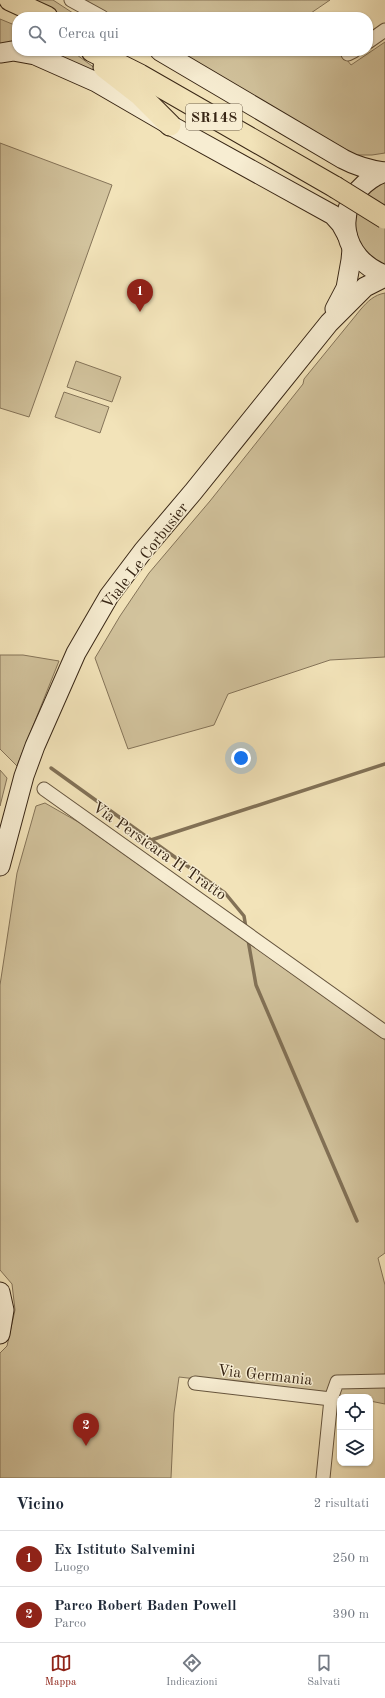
<!DOCTYPE html>
<html lang="it">
<style>
:root{--surface:#fff;--page:#f6f6f7;--text:#1f2937;--muted:#747a83;--line:#e0e1e3;--accent:#8f2418}
body{margin:0;font-family:"Old Standard TT",serif;background:var(--page);color:var(--text)}
.controls{position:absolute;right:12px;bottom:12px;display:grid;overflow:hidden;border-radius:8px;box-shadow:0 1px 3px #0004}
.controls button{width:36px;height:36px;display:grid;place-items:center;padding:0;border:0;border-bottom:1px solid var(--line);background:var(--surface);color:var(--text);font:20px sans-serif}
.you{position:absolute;left:241px;top:758px;width:14px;height:14px;margin:-10px;border:3px solid #fff;border-radius:50%;background:#1a73e8;box-shadow:0 0 0 6px #1a73e833}
.badge{display:grid;place-items:center;width:26px;height:26px;border-radius:50%;background:var(--accent);color:#fff;font-size:13px;font-weight:700}
.pin{position:absolute;translate:-50% -33px;filter:drop-shadow(0 1px 2px #0008)}
.pin::after{content:'';position:absolute;top:21px;width:14px;height:12px;background:inherit;clip-path:polygon(0 0,100% 0,50% 100%)}
.list{margin:0;padding:0;list-style:none}
h2{display:flex;justify-content:space-between;align-items:center;height:52px;margin:0;padding:0 16px;font-size:17px}
h2 small{font-size:13px;font-weight:400;color:var(--muted)}
.list li{display:grid;grid-template-columns:26px 1fr auto;gap:12px;align-items:center;box-sizing:border-box;height:56px;padding:0 16px;border-top:1px solid var(--line)}
.list b{display:block;font-size:15px;white-space:nowrap}
.list p{margin:0;font-size:13px;white-space:nowrap;color:var(--muted)}
.list em{font-size:13px;font-style:normal;color:var(--muted)}
.icon{flex:none;width:22px;height:22px;fill:none;stroke:currentColor;stroke-width:2;stroke-linecap:round;stroke-linejoin:round}
.map{position:relative;flex:none;width:385px;height:1478px;overflow:hidden}
.search{position:absolute;background:var(--surface);box-shadow:0 1px 3px #0004;left:12px;right:12px;top:12px;height:44px;display:flex;align-items:center;gap:10px;box-sizing:border-box;padding:0 14px;border-radius:16px;color:var(--muted);font-size:15px}
.sheet{height:164px;background:var(--surface)}
nav{display:flex;justify-content:space-around;align-items:center;box-sizing:border-box;height:56px;border-top:1px solid var(--line);background:var(--surface);font-size:11px;color:var(--muted)}
nav a{display:grid;justify-items:center;gap:2px}
nav .on{color:var(--accent)}
.map>svg:first-child{display:block}
</style>
<div class="map">
<svg width="385" height="1478" viewBox="0 0 385 1478">
<rect width="100%" height="100%" fill="#f2e3b9"/>
<filter id="stains"><feTurbulence type="fractalNoise" baseFrequency=".005" numOctaves="4"/><feColorMatrix values="0 0 0 0 .2 0 0 0 0 .09 0 0 0 0 .02 0 0 0 .5 -.17"/></filter>
<radialGradient id="worn" r=".72"><stop offset=".6" stop-color="#630" stop-opacity="0"/><stop offset="1" stop-color="#630" stop-opacity=".3"/></radialGradient>
<g fill="#d2c39d" stroke="#857459">
<polygon points="24,0 53,0 79,17 60,17"/>
<polygon points="80,0 330,0 311,13 314,17 110,17"/>
<polygon points="0,19 17,26 17,45 0,46"/>
<polygon points="385,42 385,153 372,155 356,155 171,51 340,51 351,65"/>
<polygon points="39,51 73,52 137,99"/>
<polygon points="0,143 112,185 29,417 0,408"/>
<polygon points="385,180 385,266 369,257 354,232 354,217 367,191"/>
<path d="M385,293V657L330,660L228,694L214,725L128,749L95,658L120,616L149,573L210,501L303,384L304,379L361,309C368,301 374,295 385,293Z"/>
<polygon points="76,361 121,377 112,402 67,387"/>
<polygon points="64,392 109,407 100,433 55,417"/>
<polygon points="0,655 23,655 59,661 17,766 0,749"/>
<polygon points="0,770 7,778 0,806"/>
<polygon points="45,803 80,823 385,1040 385,1253 378,1258 385,1285 385,1404 370,1401 370,1397 353,1397 179,1377 174,1413 171,1478 0,1478 0,1353 7,1346 15,1310 12,1284 0,1270 0,985 17,873 36,806"/>
</g>
<g fill="none" stroke-linecap="round" stroke-linejoin="round">
<g stroke="#827156" stroke-width="3.5">
<polyline points="51,768 151,840"/>
<polyline points="246,928 244,916 225,893 151,840 385,764"/>
<polyline points="248,940 256,985 357,1221"/>
</g>
<defs>
<g id="street">
<polyline points="71,0 102,17"/>
<polyline points="368,42 385,30"/>
<polyline points="348,54 354,51"/>
<polyline points="44,789 385,1032"/>
<polyline points="195,1383 331,1399 323,1478"/>
<polyline points="331,1399 337,1382 385,1381"/>
</g>
<g id="secondary">
<path d="M160,51L343,159C356,166 370,170 385,172"/>
<polyline points="0,53 13,51 35,55 96,82 170,125 333,215 341,224 347,235"/>
<path d="M385,172C380,174 375,176 371,179C331,206 341,259 385,275"/>
<polyline points="335,309 346,288 351,260 352,249"/>
<polyline points="0,866 24,776 35,746 76,653 109,596 143,551 193,492 329,323 365,287 385,277"/>
<polyline points="0,1292 4,1310 0,1334"/>
</g>
<g id="primary">
<polyline points="10,0 47,17"/>
<polyline points="92,51 140,75 335,187"/>
<polyline points="104,67 140,95 170,125"/>
</g>
</defs>
<use href="#street" stroke="#66553e" stroke-width="15"/>
<use href="#secondary" stroke="#382615" stroke-width="21"/>
<use href="#primary" stroke="#382615" stroke-width="23"/>
<use href="#street" stroke="#f7edd2" stroke-width="13"/>
<use href="#secondary" stroke="#f7edd2" stroke-width="19"/>
<use href="#primary" stroke="#f2e3b9" stroke-width="21"/>
<defs>
<polyline id="primary-bridge" points="335,187 385,218"/>
</defs>
<use href="#primary-bridge" stroke="#382615" stroke-width="23" stroke-linecap="butt"/>
<use href="#primary-bridge" stroke="#f2e3b9" stroke-width="21"/>
</g>
<g text-anchor="middle" stroke-width="3" stroke-linejoin="round" paint-order="stroke">
<rect fill="#f7edd2" stroke="#71624e" stroke-width="1" x="186" y="104" width="56" height="26" rx="3"/>
<g font-size="15" font-weight="bold" fill="#382615">
<text x="214" y="122">SR148</text>
</g>
<g font-size="16" fill="#382615" stroke="#f7edd2">
<text transform="translate(144 555) rotate(-52)" y="6">Viale Le Corbusier</text>
<text transform="translate(160 850) rotate(35)" y="6">Via Persicara II Tratto</text>
<text transform="translate(265 1374) rotate(6)" y="6">Via Germania</text>
</g>
</g>
<rect width="100%" height="100%" filter="url(#stains)"/>
<rect width="100%" height="100%" fill="url(#worn)"/>
</svg>
<div class="controls">
<button><svg class="icon" aria-label="locate" viewBox="0 0 24 24"><circle cx="12" cy="12" r="6"/><path d="M12 2v4M12 18v4M2 12h4M18 12h4"/></svg></button>
<button><svg class="icon" aria-label="layers" viewBox="0 0 24 24"><path d="M12 4l9 5-9 5-9-5zM3 14l9 5 9-5"/></svg></button>
</div>
<div class="you"></div>
<div class="pin badge" style="left:140px;top:312px">1</div>
<div class="pin badge" style="left:86px;top:1446px">2</div>
<div class="search"><svg class="icon" aria-label="search" viewBox="0 0 24 24"><circle cx="10" cy="10" r="6"/><path d="M15 15l6 6"/></svg>Cerca qui</div>
</div>
<section class="sheet">
<h2>Vicino<small>2 risultati</small></h2>
<ul class="list">
<li><span class="badge">1</span><div><b>Ex Istituto Salvemini</b><p>Luogo</p></div><em>250 m</em></li>
<li><span class="badge">2</span><div><b>Parco Robert Baden Powell</b><p>Parco</p></div><em>390 m</em></li>
</ul>
</section>
<nav>
<a class="on"><svg class="icon" aria-label="map" viewBox="0 0 24 24"><path d="M3 6l6-2 6 2 6-2v14l-6 2-6-2-6 2zM9 4v14M15 6v14"/></svg>Mappa</a>
<a><svg class="icon" aria-label="directions" viewBox="0 0 24 24"><path d="M12 3l9 9-9 9-9-9zM9 14v-3h6M13 9l2 2-2 2"/></svg>Indicazioni</a>
<a><svg class="icon" aria-label="saved" viewBox="0 0 24 24"><path d="M7 4h10v16l-5-4-5 4z"/></svg>Salvati</a>
</nav>
